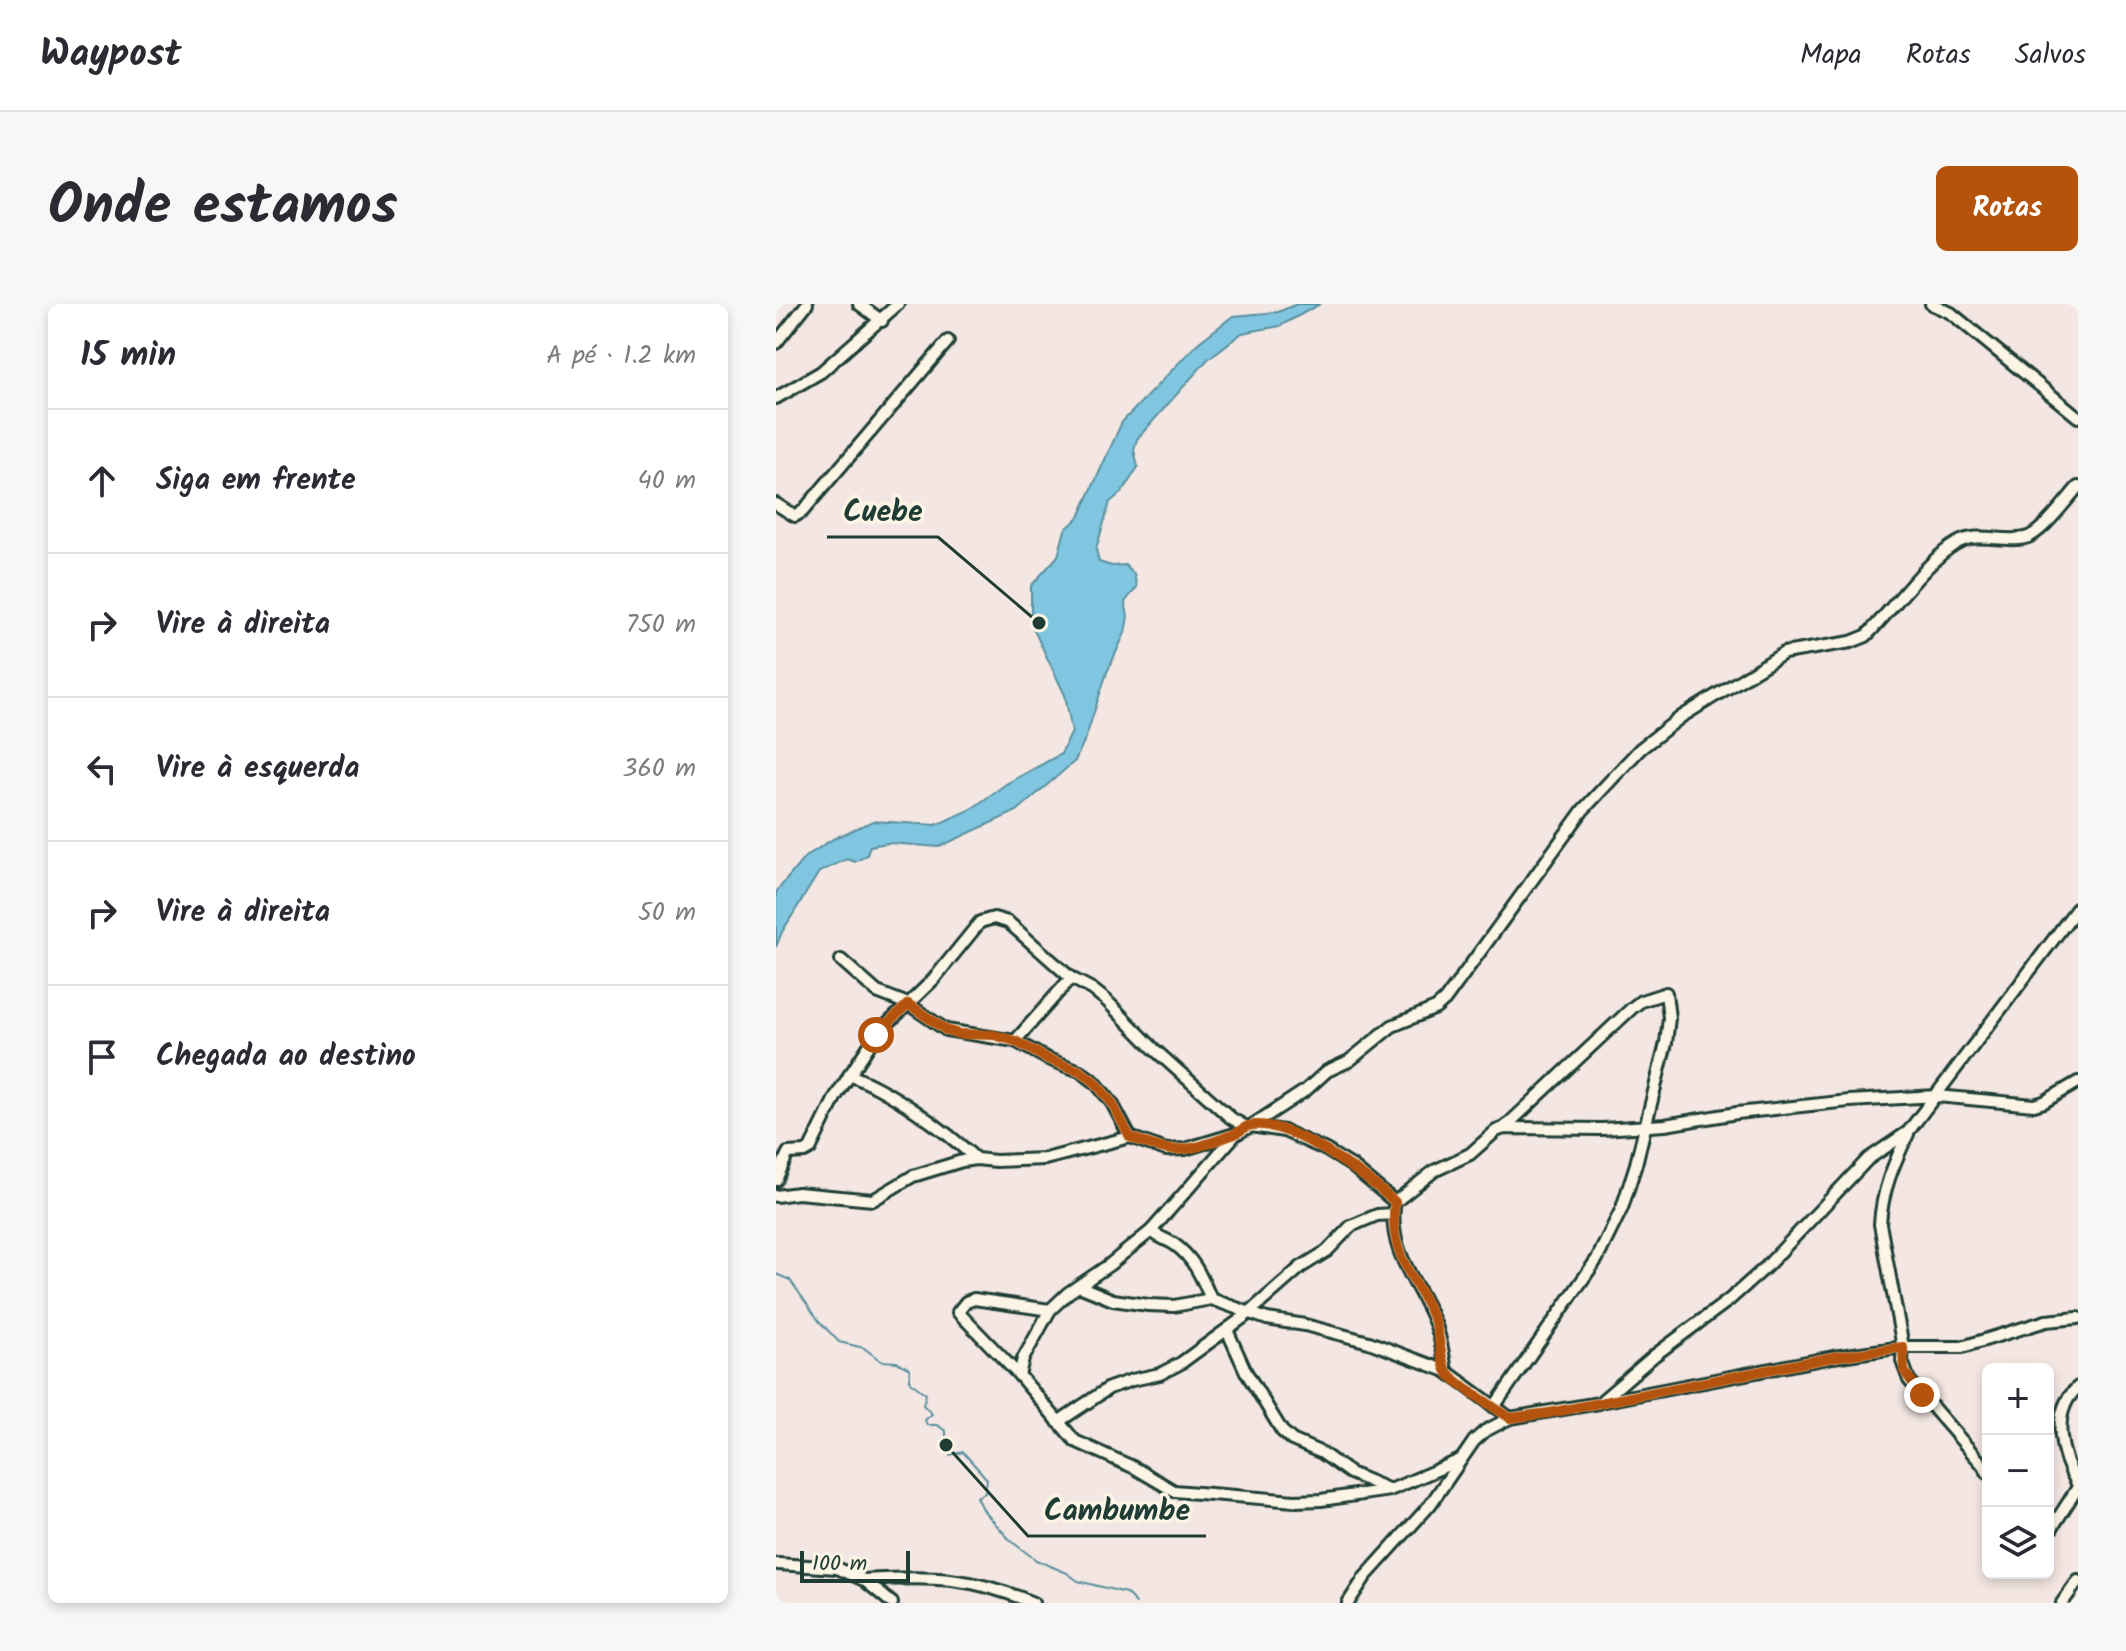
<!DOCTYPE html>
<html lang="pt">
<meta charset="utf-8">
<style>
:root{--surface:#fff;--page:#f7f7f7;--text:#2b2b33;--muted:#7c7c81;--line:#e1e1e2;--accent:#b45309}
body{margin:0;font-family:Kalam,sans-serif;background:var(--page);color:var(--text)}
.controls{position:absolute;right:24px;bottom:24px;display:grid;overflow:hidden;border-radius:12px;box-shadow:0 4px 12px #0003}
.controls button{width:72px;height:72px;display:grid;place-items:center;padding:0;border:0;border-bottom:2px solid var(--line);background:var(--surface);color:var(--text);font:40px sans-serif}
.scale{position:absolute;left:24px;bottom:20px;width:110px;box-sizing:border-box;padding-left:8px;border:4px solid #1f3d34;border-top:0;font-size:22px;line-height:28px;white-space:nowrap;color:#1f3d34;-webkit-text-stroke:6px #fcf5e5;paint-order:stroke}
.stop{position:absolute;width:24px;height:24px;margin:-18px;border:6px solid #b45309;border-radius:50%;background:#fff}
.stop.end{background:#b45309;border-color:#fff;box-shadow:0 2px 8px #0008}
.list{margin:0;padding:0;list-style:none}
h2{display:flex;justify-content:space-between;align-items:center;height:104px;margin:0;padding:0 32px;font-size:34px}
h2 small{font-size:26px;font-weight:400;color:var(--muted)}
.list li{display:grid;grid-template-columns:52px 1fr auto;gap:24px;align-items:center;box-sizing:border-box;height:144px;padding:0 32px;border-top:2px solid var(--line)}
.list b{display:block;font-size:30px;white-space:nowrap}
.list em{font-size:26px;font-style:normal;color:var(--muted)}
.icon{flex:none;width:44px;height:44px;fill:none;stroke:currentColor;stroke-width:2;stroke-linecap:round;stroke-linejoin:round}
.map{position:relative;flex:none;width:1302px;height:1299px;overflow:hidden;border-radius:12px}
header{display:flex;align-items:center;gap:48px;box-sizing:border-box;height:112px;padding:0 40px;background:var(--surface);border-bottom:2px solid var(--line)}
header strong{font-size:38px}
nav{display:flex;gap:44px;margin-inline-start:auto;font-size:28px}
.intro{display:flex;align-items:center;justify-content:space-between;box-sizing:border-box;height:192px;padding:0 48px}
h1{margin:0;font-size:56px}
.button{padding:20px 36px;border-radius:12px;background:var(--accent);color:#fff;font-size:28px;font-weight:700}
main{display:flex;gap:48px;padding:0 48px}
aside{flex:1;background:var(--surface);border-radius:12px;box-shadow:0 4px 12px #0003}
.map>svg:first-child{display:block}
</style>
<header>
<strong>Waypost</strong>
<nav><a>Mapa</a><a>Rotas</a><a>Salvos</a></nav>
</header>
<div class="intro"><h1>Onde estamos</h1><a class="button">Rotas</a></div>
<main>
<aside>
<h2>15 min<small>A pé · 1.2 km</small></h2>
<ul class="list">
<li><svg class="icon" aria-label="ahead" viewBox="0 0 24 24"><path d="M12 20V5M6 11l6-6 6 6"/></svg><div><b>Siga em frente</b></div><em>40 m</em></li>
<li><svg class="icon" aria-label="right" viewBox="0 0 24 24"><path d="M7 20v-9h11M14 6l5 5-5 5"/></svg><div><b>Vire à direita</b></div><em>750 m</em></li>
<li><svg class="icon" aria-label="left" viewBox="0 0 24 24"><path d="M17 20v-9H6M10 6l-5 5 5 5"/></svg><div><b>Vire à esquerda</b></div><em>360 m</em></li>
<li><svg class="icon" aria-label="right" viewBox="0 0 24 24"><path d="M7 20v-9h11M14 6l5 5-5 5"/></svg><div><b>Vire à direita</b></div><em>50 m</em></li>
<li><svg class="icon" aria-label="arrive" viewBox="0 0 24 24"><path d="M6 21V4h12l-3 4 3 4H6"/></svg><div><b>Chegada ao destino</b></div></li>
</ul>
</aside>
<div class="map">
<svg width="1302" height="1299" viewBox="0 0 1302 1299">
<rect width="100%" height="100%" fill="#f4e7e3"/>
<filter id="ink" filterUnits="userSpaceOnUse"><feTurbulence type="fractalNoise" baseFrequency=".0125" numOctaves="2"/><feDisplacementMap in="SourceGraphic" scale="16" xChannelSelector="R" yChannelSelector="G"/><feConvolveMatrix kernelMatrix="1 2 1 2 8 2 1 2 1" color-interpolation-filters="sRGB"/></filter>
<g filter="url(#ink)">
<polygon fill="#80c6e1" stroke="#598f9c" stroke-width="2" points="521,0 544,0 504,22 466,29 432,55 361,135 358,146 362,163 346,188 334,198 320,245 323,258 336,262 349,261 358,270 361,283 349,298 352,312 349,329 331,368 310,433 299,457 241,507 163,543 112,539 94,542 91,551 79,558 71,555 43,568 6,628 0,643 0,588 29,553 57,535 97,517 160,521 194,506 230,480 285,450 296,428 289,391 255,320 255,282 282,252 289,226 303,213 346,118 422,39 457,12 502,8"/>
<g fill="none" stroke-linecap="round" stroke-linejoin="round">
<polyline stroke="#598f9c" stroke-width="2" points="0,970 14,976 43,1017 63,1038 88,1044 105,1057 121,1058 134,1065 134,1078 150,1090 147,1101 156,1110 149,1116 151,1121 161,1121 170,1127 170,1141 174,1151 187,1148 211,1175 209,1189 201,1193 208,1207 235,1237 260,1256 291,1269 302,1277 350,1289 360,1299"/>
<defs>
<g id="minor">
<polyline points="83,0 106,17"/>
<polyline points="1155,0 1175,9 1302,113"/>
<polyline points="0,39 31,0"/>
<polyline points="0,94 45,68 122,0"/>
<polyline points="0,200 19,212 26,208 172,37"/>
<polyline points="65,656 101,688 132,700 170,726 239,737 272,755 304,767 319,778 336,799 354,833"/>
<polyline points="239,737 295,674"/>
<path d="M73,771C113,785 169,826 200,855"/>
<path d="M475,822L530,786L551,767L573,757L616,722L660,704L669,696L807,506L864,445L905,413L1008,349L1075,338L1090,332C1115,307 1153,254 1181,239C1202,227 1227,239 1249,234C1265,231 1291,195 1302,183"/>
<path d="M1132,830C1118,859 1106,886 1104,920L1127,1043L1126,1057L1133,1076L1206,1160L1212,1169"/>
<polyline points="0,876 12,849 29,848 34,845 60,792 100,731 157,676 204,618 218,614 232,618 295,674 316,685 330,696 379,746 455,814 470,823"/>
<polyline points="0,892 22,889 97,896 137,872 186,857 200,855 220,857 269,855 354,833 390,846 409,845 462,829 475,822 508,827 550,846 576,862 619,898"/>
<polyline points="619,898 658,867 694,850 720,827 728,824 826,825 889,821 961,809 1073,797 1161,792 1258,801 1268,798 1302,778"/>
<path d="M618,904C613,949 642,978 658,1017C665,1032 667,1050 670,1067"/>
<path d="M375,927C382,933 390,935 398,940C418,954 426,974 435,995"/>
<polyline points="303,982 337,996 372,1001 398,1002 435,995 491,1015 529,1021 593,1038 670,1067 734,1114"/>
<polyline points="274,1006 198,995 190,998 182,1008 243,1071 299,1137 359,1164 398,1187 519,1197 545,1196 614,1186 684,1156"/>
<polyline points="451,1026 470,1068 506,1127 516,1136 546,1149 574,1169 612,1185"/>
<polyline points="243,1071 247,1055 274,1006 292,989 333,961 375,927 460,830"/>
<path d="M1302,1083C1273,1109 1285,1152 1302,1181"/>
<polyline points="825,1098 1057,1053 1127,1043 1186,1043 1270,1017 1302,1014"/>
<polyline points="718,1103 821,955 846,904 860,860 890,739 893,714 890,689 865,697 856,704 728,824"/>
<polyline points="282,1118 333,1084 356,1076 384,1070 405,1059 468,1013 525,963 551,947 575,922 601,911 617,910"/>
<polyline points="1272,1230 1302,1183"/>
<polyline points="2,1260 61,1264 88,1276 116,1299"/>
<path d="M88,1276C154,1272 195,1272 257,1299"/>
<polyline points="572,1299 589,1273 654,1201 698,1137 709,1127 734,1114 823,1099 879,1051 953,996 990,963 1092,855 1132,828 1302,603"/>
<polyline points="1286,1299 1302,1277"/>
</g>
</defs>
<use href="#minor" stroke="#1f3d34" stroke-width="16"/>
<use href="#minor" stroke="#fcf5e5" stroke-width="10"/>
</g>
</g>
<g fill="none" stroke-linecap="round" stroke-linejoin="round" filter="url(#ink)">
<path stroke="#b45309" stroke-width="10" d="M100,731L132,700L170,726L183,730L218,731L239,737L272,755L304,767L319,778L336,799L354,833C365,837 378,843 390,845C411,849 436,838 456,831C462,829 467,824 472,822C512,812 591,873 619,898C612,955 641,972 659,1018C664,1032 664,1055 670,1066C677,1079 720,1104 734,1114L773,1109L1057,1053L1127,1043L1128,1067L1146,1091"/>
</g>
<path fill="none" stroke="#1f3d34" stroke-width="3" d="M263 319L162 233H51M170 1141L252 1232H430"/>
<g fill="#1f3d34" stroke="#fcf5e5" stroke-width="3">
<circle cx="263" cy="319" r="8"/>
<circle cx="170" cy="1141" r="8"/>
</g>
<g font-size="30" text-anchor="middle" font-weight="bold" fill="#1f3d34" stroke="#fcf5e5" stroke-width="7" stroke-linejoin="round" paint-order="stroke">
<text x="107" y="217">Cuebe</text>
<text x="341" y="1216">Cambumbe</text>
</g>
</svg>
<div class="controls">
<button>+</button>
<button>−</button>
<button><svg class="icon" aria-label="layers" viewBox="0 0 24 24"><path d="M12 4l9 5-9 5-9-5zM3 14l9 5 9-5"/></svg></button>
</div>
<div class="scale">100 m</div>
<div class="stop" style="left:100px;top:731px"></div>
<div class="stop end" style="left:1146px;top:1091px"></div>
</div>
</main>
